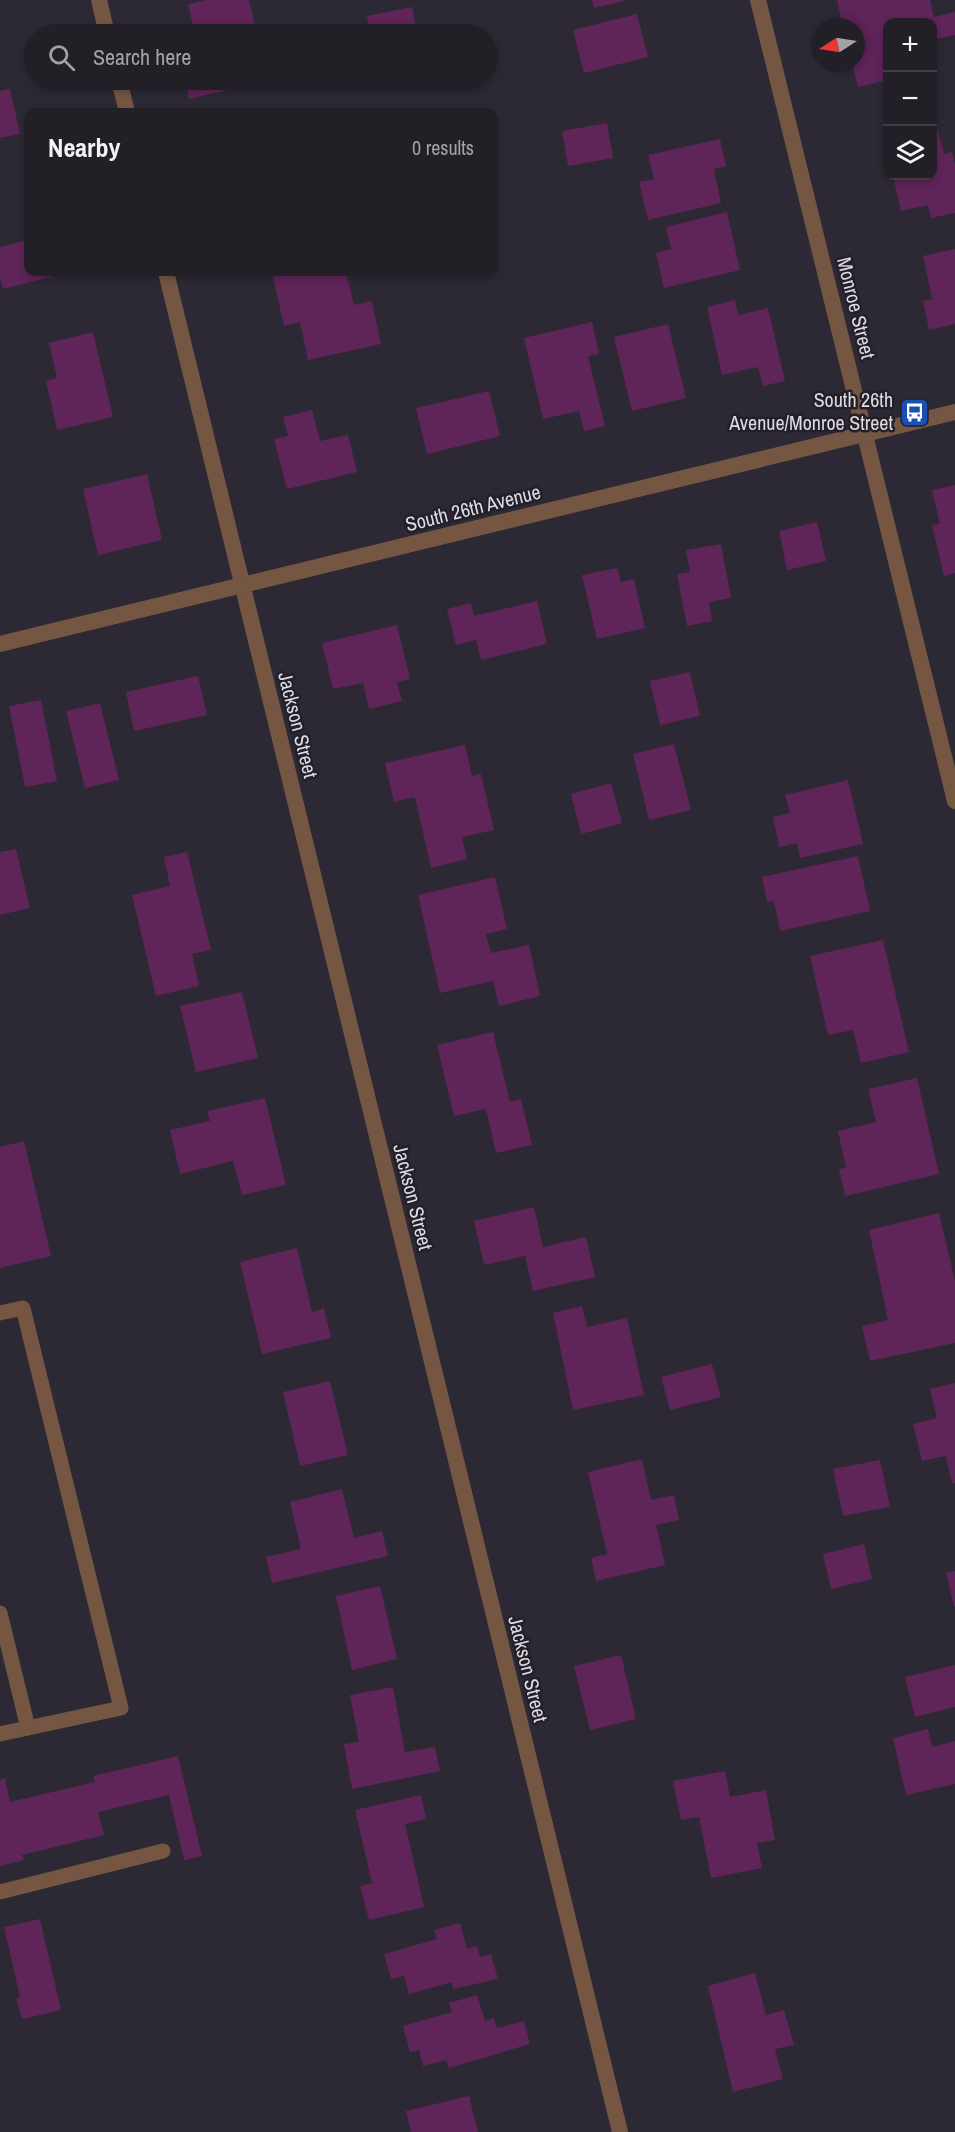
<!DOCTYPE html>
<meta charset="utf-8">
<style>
:root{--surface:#221f27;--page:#2a272f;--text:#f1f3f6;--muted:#a2a2a7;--line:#3f3d44}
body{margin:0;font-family:"Archivo Narrow",sans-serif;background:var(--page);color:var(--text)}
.controls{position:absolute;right:18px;top:18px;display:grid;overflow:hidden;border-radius:12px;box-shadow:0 3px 9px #0003}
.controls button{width:54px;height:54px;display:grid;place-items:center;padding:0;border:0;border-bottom:2px solid var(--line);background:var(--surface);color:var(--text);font:30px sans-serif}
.compass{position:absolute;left:811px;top:18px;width:54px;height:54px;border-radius:50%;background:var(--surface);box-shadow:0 3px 9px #0003;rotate:258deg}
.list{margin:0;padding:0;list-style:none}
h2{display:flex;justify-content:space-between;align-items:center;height:78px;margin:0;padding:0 24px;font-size:26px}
h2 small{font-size:20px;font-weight:400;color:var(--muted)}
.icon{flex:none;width:33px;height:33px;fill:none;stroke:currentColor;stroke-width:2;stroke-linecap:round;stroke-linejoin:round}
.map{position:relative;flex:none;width:955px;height:2132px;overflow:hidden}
.search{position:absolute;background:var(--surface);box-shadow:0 3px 9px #0003;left:24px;top:24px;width:474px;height:66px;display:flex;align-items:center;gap:15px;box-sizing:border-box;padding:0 21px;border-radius:33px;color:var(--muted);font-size:22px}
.panel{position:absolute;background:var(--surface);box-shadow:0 3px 9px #0003;left:24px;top:108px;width:474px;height:168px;border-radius:12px}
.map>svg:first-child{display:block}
</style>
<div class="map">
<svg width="955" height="2132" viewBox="0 0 955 2132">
<rect width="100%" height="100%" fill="#2d2934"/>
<g fill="#5f2458">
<polygon points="206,0 249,0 257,34 195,34 188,4"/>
<polygon points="592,0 625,0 625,1 594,8"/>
<polygon points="837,0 930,0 934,17 955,12 955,35 932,40 932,22 888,22 888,80 858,87 852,63 856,63 856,27 843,27"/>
<polygon points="412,7 417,34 370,34 367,16"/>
<polygon points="637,14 648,57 584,73 573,30"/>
<polygon points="185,80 224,80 227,90 189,99"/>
<polygon points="10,89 20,134 0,138 0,91"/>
<polygon points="933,110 944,154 952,152 955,165 955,213 931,218 928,205 901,211 893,176 932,176"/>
<polygon points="607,123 613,158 568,166 562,131"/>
<polygon points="720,139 726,166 714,169 721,203 648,220 639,182 654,179 648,155"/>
<polygon points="727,212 740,270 664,288 656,253 671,249 666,227"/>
<polygon points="28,240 28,272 53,272 54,276 3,289 0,277 0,247"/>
<polygon points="955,249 955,324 929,330 923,301 932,299 923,256"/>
<polygon points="272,272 346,272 354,305 372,301 381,344 308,360 300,322 284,326"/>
<polygon points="735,300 738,315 768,308 785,381 763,386 758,367 722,375 707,307"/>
<polygon points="592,322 599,354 588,356 605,426 584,431 579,411 543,419 524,338"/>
<polygon points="668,324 686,398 632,411 614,337"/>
<polygon points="93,332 113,417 57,430 46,381 57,378 49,343"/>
<polygon points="489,391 500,436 427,454 416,408"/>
<polygon points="312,410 320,441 348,435 357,472 287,489 274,439 288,436 283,417"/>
<polygon points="147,474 162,540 98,555 83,489"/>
<polygon points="955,485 955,573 944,576 932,525 940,524 932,490"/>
<polygon points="817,522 826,561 787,570 779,531"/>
<polygon points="721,544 731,598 709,602 712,621 687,626 677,574 690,572 686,550"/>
<polygon points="617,568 621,582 634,579 645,628 597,639 582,575"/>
<polygon points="537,601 547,644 481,660 476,640 456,645 447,609 471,603 474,616"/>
<polygon points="397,625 410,679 397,682 402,701 369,709 363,683 333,689 322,643"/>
<polygon points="690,672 700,716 660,725 650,681"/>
<polygon points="198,676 207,715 134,731 126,692"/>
<polygon points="41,700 57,781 25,787 9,706"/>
<polygon points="100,703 119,780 85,788 66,711"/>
<polygon points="674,744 691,810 649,820 633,754"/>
<polygon points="465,745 472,776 481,774 494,830 462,837 467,859 431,868 415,797 394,802 385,763"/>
<polygon points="848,780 863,844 800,858 797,843 779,847 773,817 790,813 785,795"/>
<polygon points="611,783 622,823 581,834 571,794"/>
<polygon points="16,849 30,908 0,915 0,852"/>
<polygon points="187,852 211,950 192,954 199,986 156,996 132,895 170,886 164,857"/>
<polygon points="858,856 870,911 780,931 774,901 767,902 762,877"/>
<polygon points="495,877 507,929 486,934 491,953 529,945 540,996 499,1006 493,981 440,993 418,895"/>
<polygon points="883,940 909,1052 861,1063 853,1030 828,1035 810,956"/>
<polygon points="242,992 258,1058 196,1072 180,1006"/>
<polygon points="493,1032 510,1102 521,1099 532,1145 496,1153 486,1109 454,1116 437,1045"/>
<polygon points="917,1078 939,1174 845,1196 839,1169 846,1168 838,1131 876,1122 868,1089"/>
<polygon points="265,1098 286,1185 242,1195 233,1161 180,1174 170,1130 210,1121 207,1111"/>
<polygon points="24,1141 51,1256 0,1268 0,1147"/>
<polygon points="534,1207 543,1247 586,1237 595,1277 533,1291 525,1256 484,1265 474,1221"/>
<polygon points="939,1213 955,1281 955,1343 870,1361 862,1326 888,1320 869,1230"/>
<polygon points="297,1248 312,1312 324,1308 331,1338 262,1354 240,1262"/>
<polygon points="582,1306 587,1327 627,1318 644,1395 573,1410 553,1313"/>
<polygon points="712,1364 721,1397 670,1410 661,1377"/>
<polygon points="330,1381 348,1455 300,1466 283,1392"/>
<polygon points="955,1383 955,1483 952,1483 946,1456 922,1461 913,1424 937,1418 930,1389"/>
<polygon points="642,1459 651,1500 674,1495 679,1520 656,1525 665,1565 596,1581 591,1558 607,1554 588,1472"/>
<polygon points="880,1460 890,1507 843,1516 833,1469"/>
<polygon points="342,1489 354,1538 382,1531 388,1556 272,1583 266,1557 301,1549 290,1502"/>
<polygon points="864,1544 872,1579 831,1589 823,1554"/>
<polygon points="955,1571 955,1606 954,1606 946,1573"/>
<polygon points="380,1586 397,1659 352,1670 336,1596"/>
<polygon points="621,1655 636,1719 590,1730 574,1666"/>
<polygon points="955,1665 955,1707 915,1717 905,1677"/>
<polygon points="393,1687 405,1752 435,1747 440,1771 352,1789 344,1744 359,1742 350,1695"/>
<polygon points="928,1729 932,1747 955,1741 955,1784 906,1795 893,1738"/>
<polygon points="178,1756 202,1856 184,1860 169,1795 98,1812 104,1835 22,1855 24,1860 0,1866 0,1780 5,1778 10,1802 95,1782 93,1776"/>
<polygon points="725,1771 730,1797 766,1790 775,1840 757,1843 762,1868 711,1878 699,1817 681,1820 673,1781"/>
<polygon points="421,1795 426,1819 405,1824 424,1907 369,1920 360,1886 372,1883 355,1810"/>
<polygon points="40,1919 61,2010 22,2019 16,1998 20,1997 4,1927"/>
<polygon points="460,1923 467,1949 477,1946 480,1957 491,1954 498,1979 453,1989 452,1982 409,1994 404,1976 391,1979 384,1954 437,1939 434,1930"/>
<polygon points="755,1973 766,2015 784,2010 794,2045 775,2049 783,2079 733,2092 708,1986"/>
<polygon points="477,1995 485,2021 494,2018 497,2028 524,2021 530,2044 449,2068 446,2060 423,2066 419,2050 410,2052 403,2026 452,2012 449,2003"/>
<polygon points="469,2096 478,2132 411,2132 406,2111"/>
</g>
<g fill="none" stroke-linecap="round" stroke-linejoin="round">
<g stroke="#745643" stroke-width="15">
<polyline points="0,1313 23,1308 121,1708 0,1734"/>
<polyline points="0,1613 28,1728"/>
<polyline points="0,1892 163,1851"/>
</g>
<g stroke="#745643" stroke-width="16">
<polyline points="99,0 107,34"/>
<polyline points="758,0 955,801"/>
<polyline points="119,80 127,112"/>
<polyline points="166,272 620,2132"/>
</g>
<polyline stroke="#745643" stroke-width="16" points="0,644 955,412"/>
</g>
<defs>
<symbol id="bus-square" viewBox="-11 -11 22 22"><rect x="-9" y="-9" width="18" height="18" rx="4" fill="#1a4fb4" stroke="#24202a"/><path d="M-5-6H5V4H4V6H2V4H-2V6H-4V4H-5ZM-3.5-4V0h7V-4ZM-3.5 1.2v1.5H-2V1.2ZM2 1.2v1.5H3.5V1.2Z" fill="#fff"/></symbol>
</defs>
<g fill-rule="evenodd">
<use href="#bus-square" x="898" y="396" width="33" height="33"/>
</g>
<g text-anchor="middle" stroke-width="5" stroke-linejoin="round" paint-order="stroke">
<g font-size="20" fill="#dedce2" stroke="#24202a">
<text transform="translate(856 308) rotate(76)" y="7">Monroe Street</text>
<text transform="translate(473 508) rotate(-14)" y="7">South 26th Avenue</text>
<text transform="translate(298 725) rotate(76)" y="7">Jackson Street</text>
<text transform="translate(413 1197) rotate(76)" y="7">Jackson Street</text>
<text transform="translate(528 1669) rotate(76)" y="7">Jackson Street</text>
</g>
<g font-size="20" fill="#dedce2" stroke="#24202a" text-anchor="end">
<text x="893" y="407">South 26th<tspan x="893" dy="23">Avenue/Monroe Street</tspan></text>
</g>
</g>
</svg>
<div class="controls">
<button>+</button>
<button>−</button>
<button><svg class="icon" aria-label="layers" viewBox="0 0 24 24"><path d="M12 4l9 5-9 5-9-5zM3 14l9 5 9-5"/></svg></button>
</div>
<svg class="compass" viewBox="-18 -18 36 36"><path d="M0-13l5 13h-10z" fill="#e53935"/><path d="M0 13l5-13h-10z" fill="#a2a2a7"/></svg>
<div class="search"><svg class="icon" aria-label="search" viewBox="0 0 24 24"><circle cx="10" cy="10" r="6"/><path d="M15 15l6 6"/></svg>Search here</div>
<section class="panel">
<h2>Nearby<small>0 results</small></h2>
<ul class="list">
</ul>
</section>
</div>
